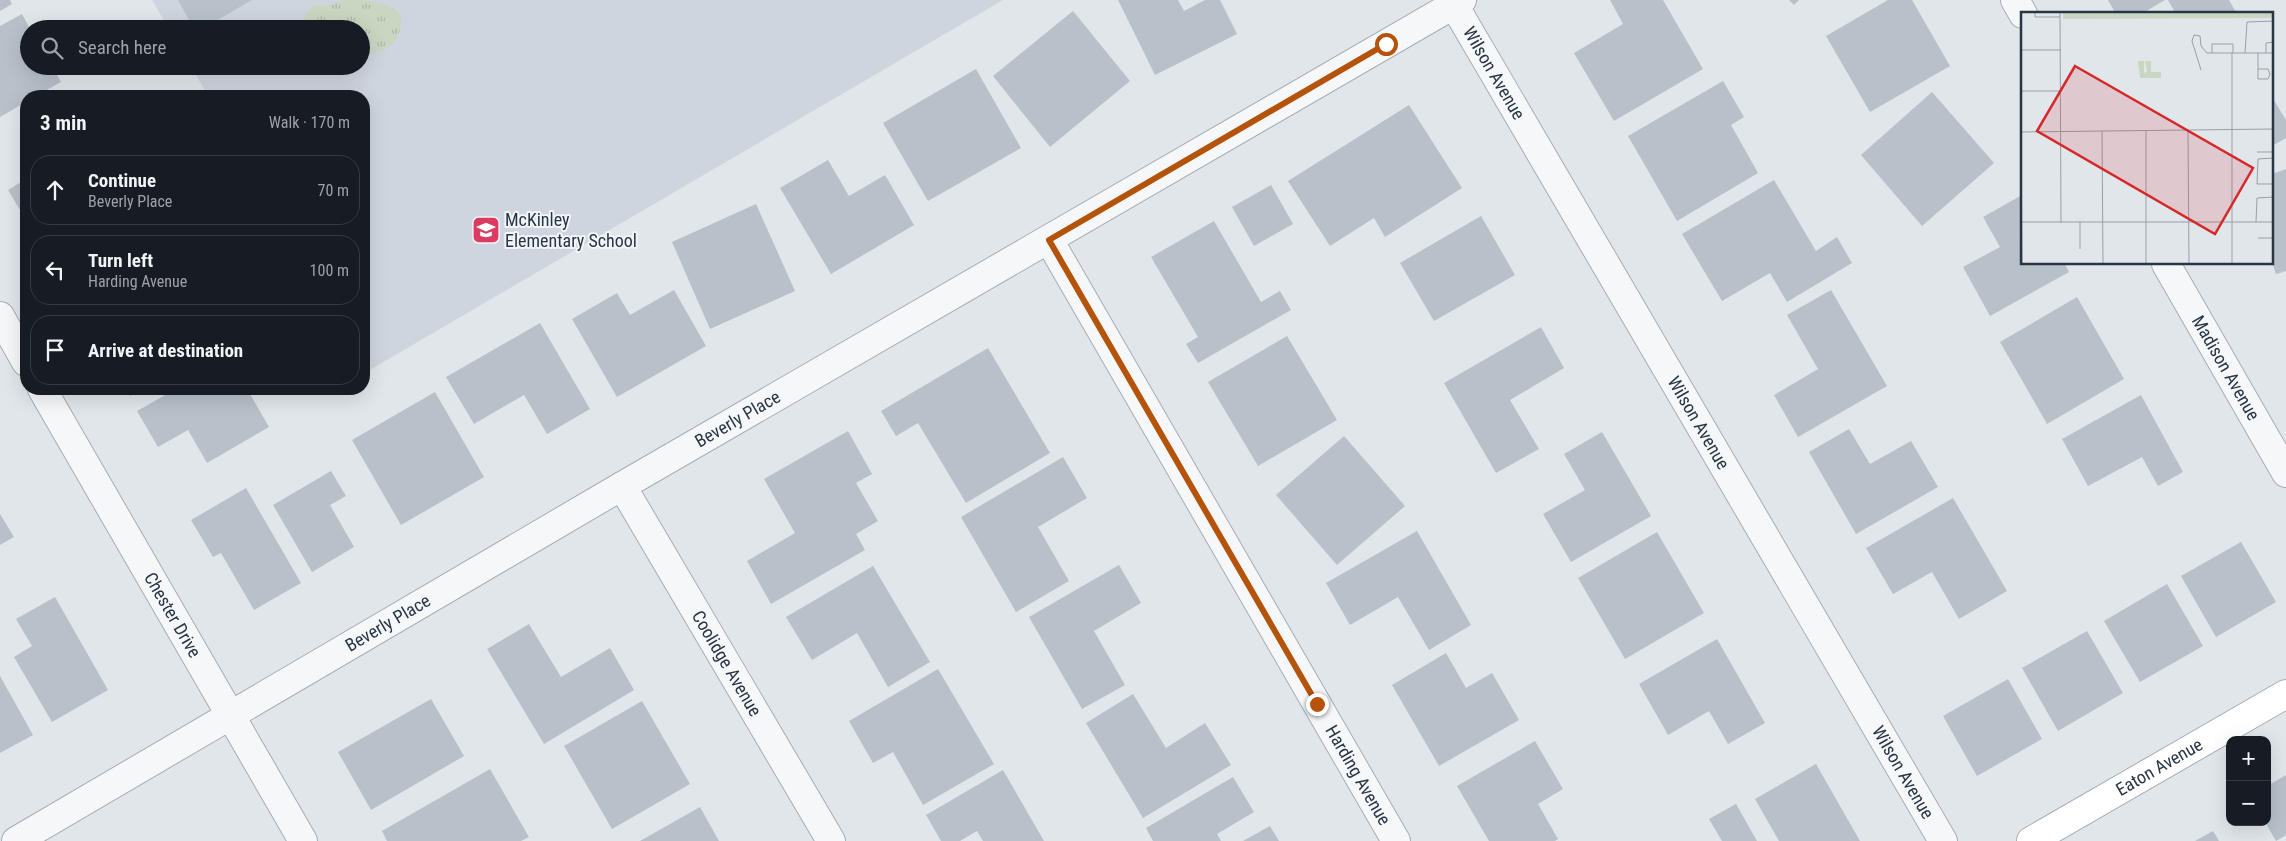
<!DOCTYPE html>
<meta charset="utf-8">
<style>
:root{--surface:#171b24;--page:#242831;--text:#f1f3f6;--muted:#9ea1a6;--line:#363941}
body{margin:0;font-family:"Roboto Condensed",sans-serif;background:var(--page);color:var(--text)}
.controls{position:absolute;right:15px;bottom:15px;display:grid;overflow:hidden;border-radius:10px;box-shadow:0 5px 20px #0002}
.controls button{width:45px;height:45px;display:grid;place-items:center;padding:0;border:0;border-bottom:1px solid var(--line);background:var(--surface);color:var(--text);font:25px sans-serif}
.stop{position:absolute;width:15px;height:15px;margin:-11px;border:4px solid #b45309;border-radius:50%;background:#fff}
.stop.end{background:#b45309;border-color:#fff;box-shadow:0 1px 5px #0008}
.list{margin:0;padding:0;list-style:none}
h2{display:flex;justify-content:space-between;align-items:center;height:65px;margin:0;padding:0 20px;font-size:21px}
h2 small{font-size:16px;font-weight:400;color:var(--muted)}
.list li{display:grid;grid-template-columns:32px 1fr auto;gap:15px;align-items:center;box-sizing:border-box;height:70px;margin:0 10px 10px;padding:0 10px;border:1px solid var(--line);border-radius:20px}
.list b{display:block;font-size:19px;white-space:nowrap}
.list p{margin:0;font-size:16px;white-space:nowrap;color:var(--muted)}
.list em{font-size:16px;font-style:normal;color:var(--muted)}
.icon{flex:none;width:28px;height:28px;fill:none;stroke:currentColor;stroke-width:2;stroke-linecap:round;stroke-linejoin:round}
.map{position:relative;flex:none;width:2286px;height:841px;overflow:hidden}
.search{position:absolute;background:var(--surface);box-shadow:0 5px 20px #0002;left:20px;top:20px;width:350px;height:55px;display:flex;align-items:center;gap:12px;box-sizing:border-box;padding:0 18px;border-radius:28px;color:var(--muted);font-size:19px}
.panel{position:absolute;background:var(--surface);box-shadow:0 5px 20px #0002;left:20px;top:90px;width:350px;height:305px;border-radius:20px}
.map>svg:first-child{display:block}
</style>
<div class="map">
<svg width="2286" height="841" viewBox="0 0 2286 841">
<defs>
<pattern id="grass-tufts" width="24" height="20" patternUnits="userSpaceOnUse" patternTransform="scale(1.25)"><rect width="24" height="20" fill="#c9d6c2"/><path d="M3 7l-1-3M5 7V3M7 7l1-3M15 17l-1-3M17 17v-4M19 17l1-3" fill="none" stroke="#adb8a8"/></pattern>
</defs>
<rect width="100%" height="100%" fill="#e1e6eb"/>
<polygon fill="#cfd5de" points="152,0 1003,0 368,371 364,364 364,96 208,96 191,66 361,66 361,29 169,29"/>
<path fill="url(#grass-tufts)" d="M342,0C359,0 407,0 401,26C399,33 396,42 390,46C382,52 370,52 361,57V29H303L304,17L314,4C325,7 333,6 342,0Z"/>
<g fill="#b8c0ca">
<polygon points="0,0 10,0 12,4 0,11"/>
<polygon points="178,0 252,0 202,29 194,29"/>
<polygon points="1118,0 1178,0 1184,11 1205,0 1220,0 1237,34 1155,75"/>
<polygon points="1610,0 1663,0 1703,69 1614,121 1574,53 1623,24"/>
<polygon points="1789,0 1799,0 1794,5"/>
<polygon points="1888,0 1912,0 1950,66 1870,112 1826,36"/>
<polygon points="2108,0 2165,0 2141,14 2116,14"/>
<polygon points="2168,0 2229,0 2237,14 2176,14"/>
<polygon points="1073,11 1130,81 1050,147 993,76"/>
<polygon points="22,14 30,29 29,66 52,66 61,82 36,96 26,96 26,102 0,117 0,26"/>
<polygon points="976,69 1021,148 928,201 883,123"/>
<polygon points="1723,81 1744,117 1731,125 1758,173 1677,221 1628,136"/>
<polygon points="1932,92 1994,163 1922,226 1861,155"/>
<polygon points="2272,97 2286,120 2286,138 2272,146"/>
<polygon points="1409,105 1462,188 1385,237 1374,218 1330,246 1288,181"/>
<polygon points="828,160 849,196 885,175 914,225 831,274 780,188"/>
<polygon points="2286,169 2286,271 2276,274 2272,263 2272,174"/>
<polygon points="26,179 26,220 8,190"/>
<polygon points="1774,180 1816,251 1837,237 1852,263 1787,302 1770,273 1722,301 1682,234"/>
<polygon points="1271,185 1293,224 1254,246 1232,207"/>
<polygon points="2022,195 2022,264 2065,264 2069,272 1990,316 1963,267 2000,247 1983,217"/>
<polygon points="756,204 795,291 710,329 672,242"/>
<polygon points="1481,216 1515,275 1434,321 1400,263"/>
<polygon points="1214,221 1261,302 1280,291 1291,310 1198,363 1186,344 1198,337 1151,257"/>
<polygon points="674,290 706,346 617,397 572,319 617,293 630,315"/>
<polygon points="1831,290 1887,386 1798,437 1774,395 1818,369 1787,315"/>
<polygon points="2077,297 2124,379 2047,424 2000,342"/>
<polygon points="540,323 590,409 547,434 524,395 474,424 446,377"/>
<polygon points="1541,327 1564,368 1510,400 1539,449 1496,473 1444,383"/>
<polygon points="1287,336 1337,420 1258,466 1208,382"/>
<polygon points="988,348 1050,453 966,503 918,423 896,436 881,411"/>
<polygon points="126,389 143,389 130,396"/>
<polygon points="176,389 247,389 269,427 207,463 188,430 158,447 137,411"/>
<polygon points="435,392 484,477 401,525 352,440"/>
<polygon points="2141,395 2183,472 2158,486 2142,457 2088,486 2062,439"/>
<polygon points="1849,429 1870,464 1911,441 1938,487 1856,534 1809,452"/>
<polygon points="848,431 872,474 856,483 878,521 856,534 865,550 771,604 747,561 795,533 764,479"/>
<polygon points="1602,432 1651,516 1571,562 1543,514 1585,490 1564,454"/>
<polygon points="1344,436 1405,506 1337,565 1276,495"/>
<polygon points="1063,457 1087,498 1038,527 1069,581 1016,612 961,517"/>
<polygon points="331,471 346,496 330,505 354,547 312,572 273,505"/>
<polygon points="246,488 301,583 254,610 221,553 213,557 191,520"/>
<polygon points="1953,498 2007,591 1959,619 1932,572 1893,594 1866,548"/>
<polygon points="0,514 14,537 0,545"/>
<polygon points="1417,531 1471,625 1429,650 1398,597 1350,625 1326,583"/>
<polygon points="1657,532 1704,613 1625,659 1578,578"/>
<polygon points="2241,542 2276,602 2216,637 2181,576"/>
<polygon points="1119,565 1141,603 1094,631 1125,685 1082,709 1029,617"/>
<polygon points="873,566 930,662 888,687 857,633 812,660 786,617"/>
<polygon points="2167,584 2203,646 2140,682 2104,621"/>
<polygon points="55,597 108,690 52,722 14,657 32,646 16,619"/>
<polygon points="529,624 561,677 610,648 634,690 544,744 487,649"/>
<polygon points="2087,631 2123,693 2058,731 2022,668"/>
<polygon points="1717,639 1765,723 1728,744 1709,711 1668,735 1639,684"/>
<polygon points="1446,653 1466,688 1492,673 1519,720 1439,766 1392,685"/>
<polygon points="938,669 994,764 923,805 893,752 873,763 849,721"/>
<polygon points="0,676 33,735 0,753"/>
<polygon points="2008,679 2042,739 1977,776 1943,716"/>
<polygon points="1133,694 1166,748 1205,723 1231,765 1143,818 1086,723"/>
<polygon points="431,699 464,756 371,810 338,752"/>
<polygon points="642,701 690,784 612,829 564,746"/>
<polygon points="1535,741 1563,789 1538,804 1558,839 1555,841 1489,841 1457,786"/>
<polygon points="1816,764 1860,841 1779,841 1755,799"/>
<polygon points="490,769 529,837 521,841 387,841 382,831"/>
<polygon points="1003,770 1044,841 983,841 977,831 960,841 941,841 926,815"/>
<polygon points="2286,775 2286,835 2276,841 2265,822 2267,822 2267,786"/>
<polygon points="1233,777 1254,812 1217,834 1221,841 1153,841 1146,828"/>
<polygon points="1736,804 1757,841 1722,841 1709,819"/>
<polygon points="700,807 719,841 640,841"/>
<polygon points="1270,826 1279,841 1243,841"/>
<polygon points="2213,831 2219,841 2195,841"/>
</g>
<g fill="none" stroke-linecap="round" stroke-linejoin="round">
<defs>
<g id="street">
<polyline points="2015,0 2023,14"/>
<path id="s1" d="M1454,5L1943,841"/>
<path id="s2" d="M1049,240L1396,841"/>
<path id="s3" d="M2166,264L2286,473"/>
<polyline points="0,316 26,362"/>
<path id="s4" d="M42,389L303,841"/>
<path id="s5" d="M622,486L831,841"/>
<path id="s6" d="M16,841L622,486L1462,0"/>
</g>
<g id="secondary">
<path id="s7" d="M2031,841L2286,694"/>
</g>
</defs>
<use href="#street" stroke="#a6adb6" stroke-width="30"/>
<use href="#secondary" stroke="#a6adb6" stroke-width="30"/>
<use href="#street" stroke="#f5f7f9" stroke-width="28"/>
<use href="#secondary" stroke="#fff" stroke-width="28"/>
</g>
<g fill="none" stroke-linecap="round" stroke-linejoin="round">
<polyline stroke="#b45309" stroke-width="6" points="1317,704 1049,240 1386,44"/>
</g>
<defs>
<symbol id="school-square" viewBox="-11 -11 22 22"><rect x="-9" y="-9" width="18" height="18" rx="4" fill="#db3b61" stroke="#f1f5f8"/><path d="M0-5L7-2L0 1L-7-2ZM-4 1L0 2.5L4 1V4Q0 6-4 4Z" fill="#fff"/></symbol>
</defs>
<g fill-rule="evenodd">
<use href="#school-square" x="470" y="214" width="32" height="32"/>
</g>
<g text-anchor="middle" stroke-width="4" stroke-linejoin="round" paint-order="stroke">
<g font-size="18" fill="#283545" stroke="#f1f5f8">
<text dy="6" stroke="none"><textPath href="#s1" startOffset="79">Wilson Avenue</textPath></text>
<text dy="6" stroke="none"><textPath href="#s3" startOffset="120">Madison Avenue</textPath></text>
<text dy="6" stroke="none"><textPath href="#s6" startOffset="836">Beverly Place</textPath></text>
<text dy="6" stroke="none"><textPath href="#s1" startOffset="484">Wilson Avenue</textPath></text>
<text dy="6" stroke="none"><textPath href="#s4" startOffset="261">Chester Drive</textPath></text>
<text dy="6" stroke="none"><textPath href="#s6" startOffset="431">Beverly Place</textPath></text>
<text dy="6" stroke="none"><textPath href="#s5" startOffset="206">Coolidge Avenue</textPath></text>
<text dy="6" stroke="none"><textPath href="#s7" startOffset="148">Eaton Avenue</textPath></text>
<text dy="6" stroke="none"><textPath href="#s1" startOffset="889">Wilson Avenue</textPath></text>
<text dy="6" stroke="none"><textPath href="#s2" startOffset="618">Harding Avenue</textPath></text>
</g>
<g font-size="18" fill="#283545" stroke="#f1f5f8" text-anchor="start">
<text x="505" y="226">McKinley<tspan x="505" dy="21">Elementary School</tspan></text>
</g>
</g>
<g transform="translate(2021 12)">
<rect width="252" height="252" fill="#e1e6eb"/>
<path d="M42,0H252V6L42,7Z" fill="#c9d6c2"/>
<path d="M117,49H123V61L126,60L124,49H130V60H140V66H119Z" fill="#c9d6c2"/>
<path fill="none" stroke="#979fa9" stroke-width="1" d="M14,0V5H39M39,0L40,211M0,38H40M186,41H253M191,41V32H212V41M211,41V252M224,41L226,10L253,9M237,41V57H247L249,62M245,41V31L253,30M237,57V67H247L249,62M180,58L171,29L173,23L179,24L180,34L186,41M0,79H40M81,119L82,252M125,119V252M167,119L168,252M0,120L253,117M0,120L1,252M236,140H253M253,146L237,147L236,172H253M1,210H253M235,210L236,186L253,185M237,226H253M59,237V210"/>
<path fill="#d62828" fill-opacity="0.15" stroke="#d62828" stroke-width="2.5" d="M54,54L232,156L194,222L16,119Z"/>
<rect width="252" height="252" fill="none" stroke="#283545" stroke-width="2.5"/>
</g>
</svg>
<div class="controls">
<button>+</button>
<button>−</button>
</div>
<div class="stop" style="left:1386px;top:44px"></div>
<div class="stop end" style="left:1317px;top:704px"></div>
<div class="search"><svg class="icon" aria-label="search" viewBox="0 0 24 24"><circle cx="10" cy="10" r="6"/><path d="M15 15l6 6"/></svg>Search here</div>
<section class="panel">
<h2>3 min<small>Walk · 170 m</small></h2>
<ul class="list">
<li><svg class="icon" aria-label="ahead" viewBox="0 0 24 24"><path d="M12 20V5M6 11l6-6 6 6"/></svg><div><b>Continue</b><p>Beverly Place</p></div><em>70 m</em></li>
<li><svg class="icon" aria-label="left" viewBox="0 0 24 24"><path d="M17 20v-9H6M10 6l-5 5 5 5"/></svg><div><b>Turn left</b><p>Harding Avenue</p></div><em>100 m</em></li>
<li><svg class="icon" aria-label="arrive" viewBox="0 0 24 24"><path d="M6 21V4h12l-3 4 3 4H6"/></svg><div><b>Arrive at destination</b></div></li>
</ul>
</section>
</div>
